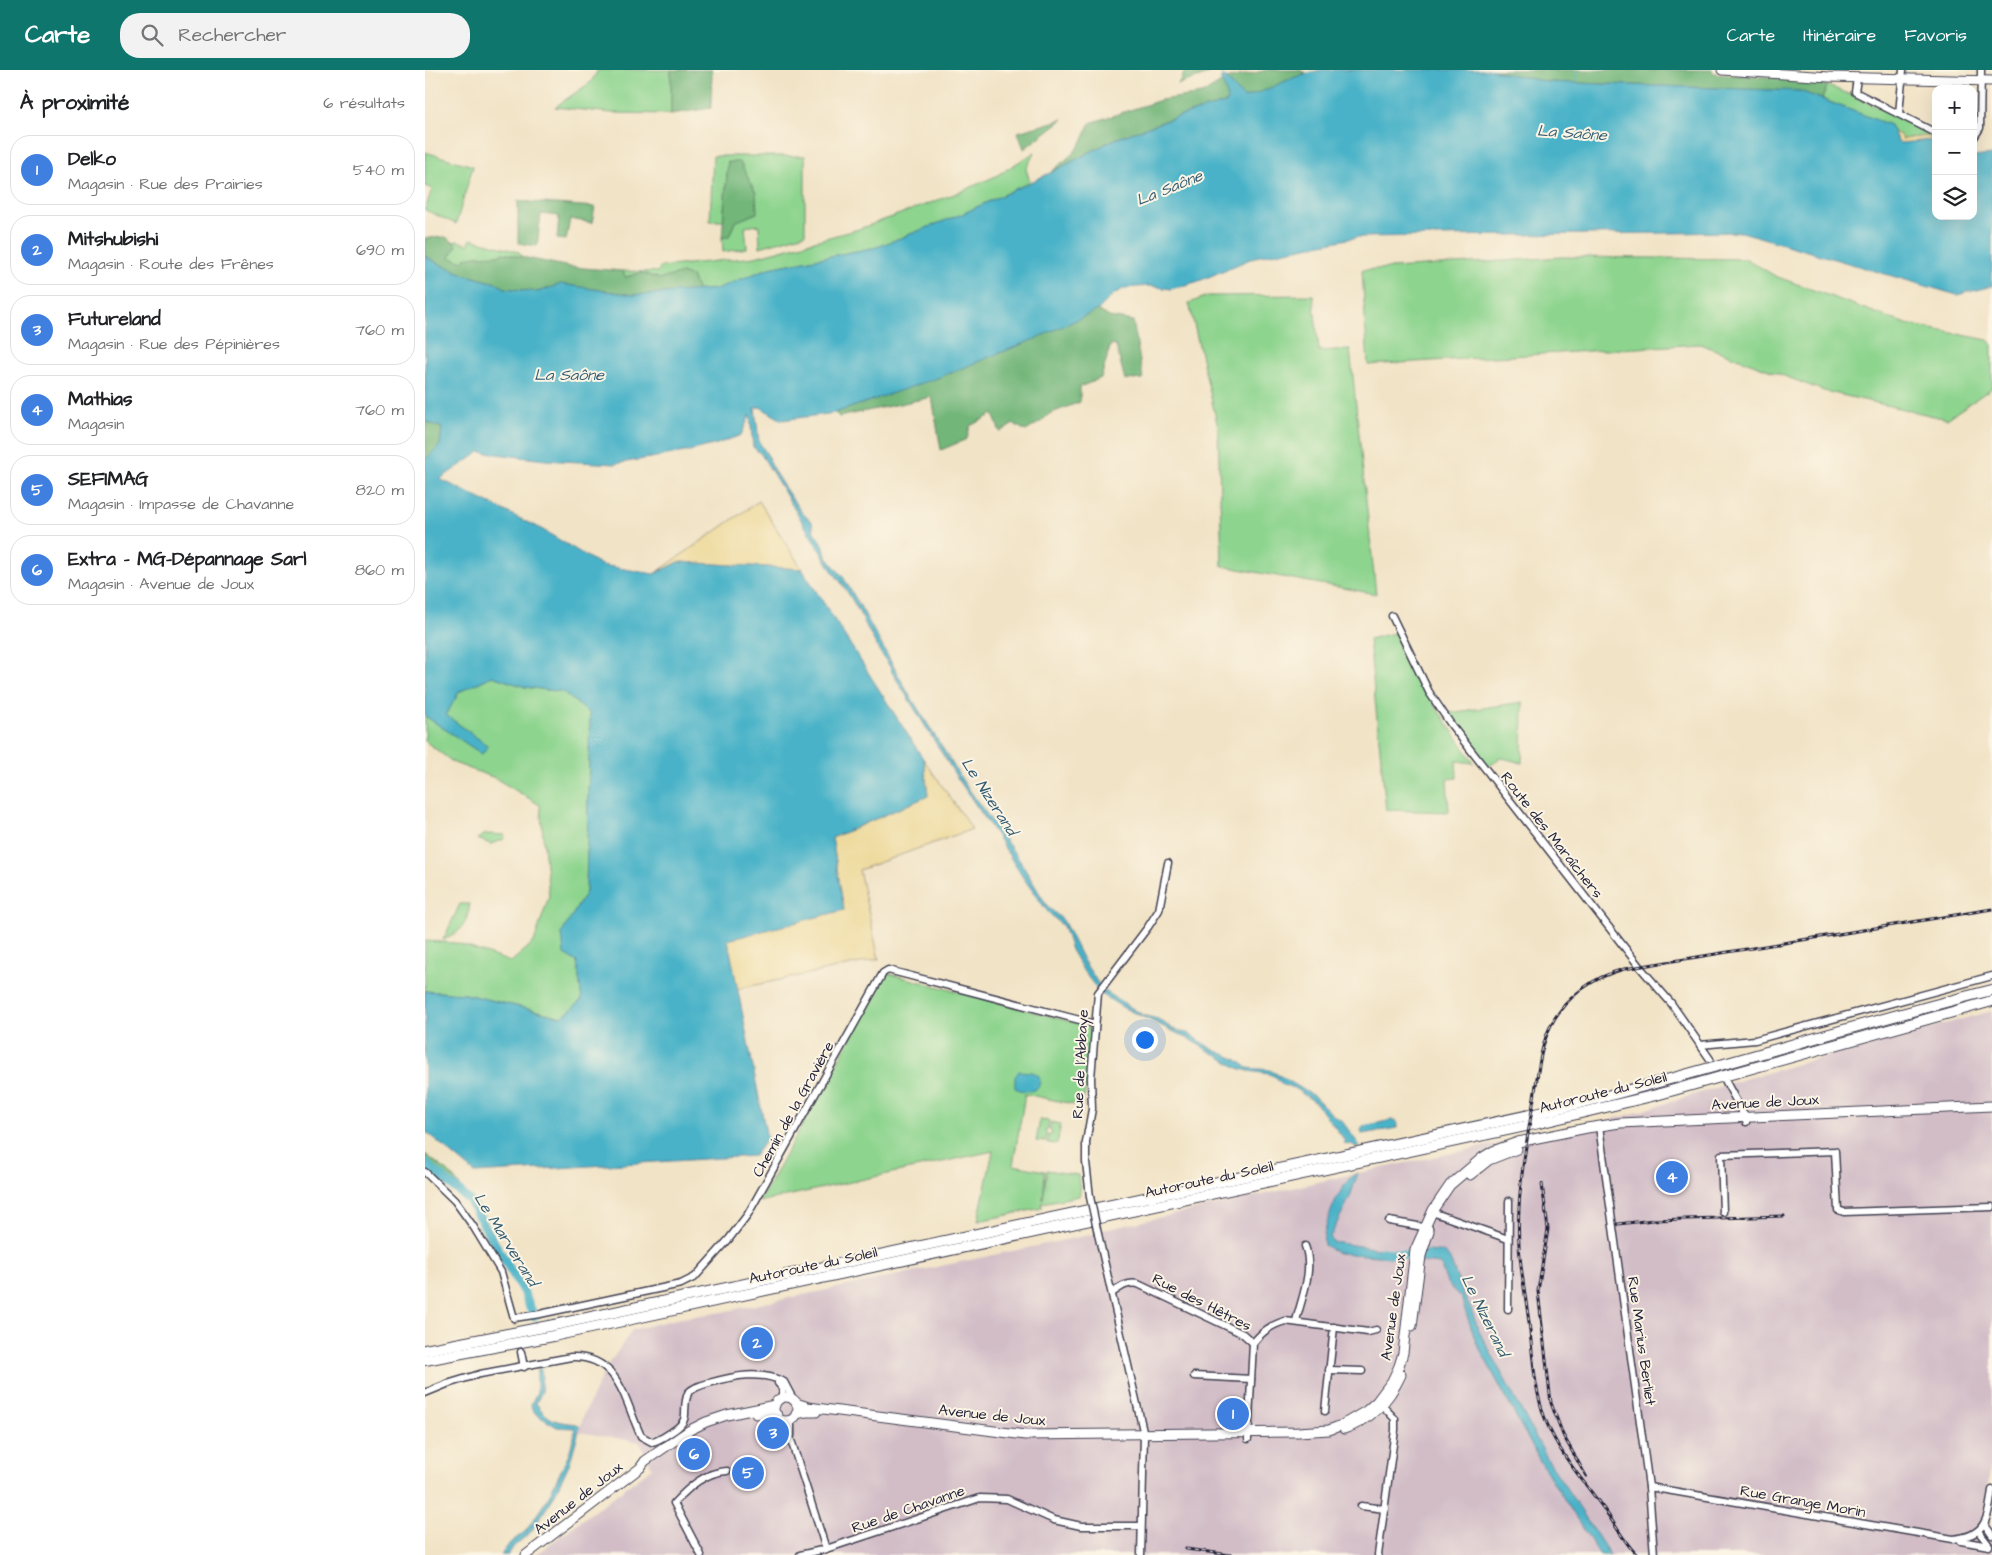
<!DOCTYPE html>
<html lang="fr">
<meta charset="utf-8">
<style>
:root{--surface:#fff;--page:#f2f2f2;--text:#202124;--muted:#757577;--line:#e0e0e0;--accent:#0f766e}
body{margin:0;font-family:"Architects Daughter",sans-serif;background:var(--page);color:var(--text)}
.controls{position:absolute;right:15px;top:15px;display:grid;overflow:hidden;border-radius:10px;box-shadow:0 5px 20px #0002}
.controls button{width:45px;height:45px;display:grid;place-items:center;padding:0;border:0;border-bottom:1px solid var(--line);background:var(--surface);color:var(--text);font:25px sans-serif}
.you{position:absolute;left:719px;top:969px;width:18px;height:18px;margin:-12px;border:4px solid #fff;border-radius:50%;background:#1a73e8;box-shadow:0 0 0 8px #1a73e833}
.badge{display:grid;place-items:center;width:32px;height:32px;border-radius:50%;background:var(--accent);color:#fff;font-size:16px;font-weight:700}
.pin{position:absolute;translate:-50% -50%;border:2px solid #fff;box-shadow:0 1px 5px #0006}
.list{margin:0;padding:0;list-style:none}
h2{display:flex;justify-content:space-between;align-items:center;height:65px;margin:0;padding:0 20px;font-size:21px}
h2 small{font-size:16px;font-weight:400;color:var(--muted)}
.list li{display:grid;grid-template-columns:32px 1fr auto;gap:15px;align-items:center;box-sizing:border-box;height:70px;margin:0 10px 10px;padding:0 10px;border:1px solid var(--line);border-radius:20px}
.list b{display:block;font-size:19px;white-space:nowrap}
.list p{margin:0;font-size:16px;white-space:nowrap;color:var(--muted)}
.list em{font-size:16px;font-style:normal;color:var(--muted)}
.icon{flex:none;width:28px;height:28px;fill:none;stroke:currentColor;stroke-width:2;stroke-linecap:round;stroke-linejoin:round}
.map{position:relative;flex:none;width:1567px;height:1485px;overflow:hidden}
header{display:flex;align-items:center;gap:30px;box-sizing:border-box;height:70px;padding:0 25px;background:var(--accent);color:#fff}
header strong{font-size:24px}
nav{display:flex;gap:28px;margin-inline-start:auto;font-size:18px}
.search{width:350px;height:45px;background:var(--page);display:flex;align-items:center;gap:12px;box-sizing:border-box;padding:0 18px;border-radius:20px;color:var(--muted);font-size:19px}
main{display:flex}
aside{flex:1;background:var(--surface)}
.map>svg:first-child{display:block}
</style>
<header>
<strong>Carte</strong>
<div class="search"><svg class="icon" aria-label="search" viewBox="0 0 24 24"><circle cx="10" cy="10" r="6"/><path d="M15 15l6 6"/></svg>Rechercher</div>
<nav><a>Carte</a><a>Itinéraire</a><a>Favoris</a></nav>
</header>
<main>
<aside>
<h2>À proximité<small>6 résultats</small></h2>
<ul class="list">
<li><span class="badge" style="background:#3f7fe0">1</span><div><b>Delko</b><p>Magasin · Rue des Prairies</p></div><em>540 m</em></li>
<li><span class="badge" style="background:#3f7fe0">2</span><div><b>Mitshubishi</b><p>Magasin · Route des Frênes</p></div><em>690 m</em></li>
<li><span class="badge" style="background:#3f7fe0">3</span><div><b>Futureland</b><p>Magasin · Rue des Pépinières</p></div><em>760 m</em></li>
<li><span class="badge" style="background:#3f7fe0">4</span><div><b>Mathias</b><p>Magasin</p></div><em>760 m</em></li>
<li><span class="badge" style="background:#3f7fe0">5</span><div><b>SEFIMAG</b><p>Magasin · Impasse de Chavanne</p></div><em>820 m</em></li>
<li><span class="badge" style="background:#3f7fe0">6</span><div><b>Extra - MG-Dépannage Sarl</b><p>Magasin · Avenue de Joux</p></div><em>860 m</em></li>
</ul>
</aside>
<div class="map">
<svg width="1567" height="1485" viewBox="0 0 1567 1485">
<rect width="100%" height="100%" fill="#fcf5e5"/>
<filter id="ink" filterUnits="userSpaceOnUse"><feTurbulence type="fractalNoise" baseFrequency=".02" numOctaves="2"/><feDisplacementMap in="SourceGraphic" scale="10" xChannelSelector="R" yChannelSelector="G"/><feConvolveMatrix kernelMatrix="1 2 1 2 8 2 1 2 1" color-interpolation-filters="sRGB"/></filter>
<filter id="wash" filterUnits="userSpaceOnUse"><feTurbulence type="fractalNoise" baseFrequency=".0096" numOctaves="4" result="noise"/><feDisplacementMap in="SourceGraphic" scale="20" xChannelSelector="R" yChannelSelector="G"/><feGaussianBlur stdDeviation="1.12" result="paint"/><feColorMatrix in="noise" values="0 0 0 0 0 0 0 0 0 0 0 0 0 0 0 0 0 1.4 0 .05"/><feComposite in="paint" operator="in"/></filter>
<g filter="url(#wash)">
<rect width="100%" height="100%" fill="#f1e3c6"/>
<polygon fill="#d2bdc7" points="1567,941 1567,1384 1559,1445 1567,1461 1567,1485 110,1485 227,1398 215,1372 154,1362 159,1344 180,1300 207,1260 251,1249 297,1242 669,1164 679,1160 929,1104 1197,1047 1319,1009"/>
<g fill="#8dd48e" stroke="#587b64">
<polygon points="173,0 246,0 246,44 187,43 130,37 166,12"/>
<path d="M1402,16C1439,28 1474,48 1509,67V70L1502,66L1477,69L1474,64L1469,63L1465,55L1397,29Z"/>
<polygon points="0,82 48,96 31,154 0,140 7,119 0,116"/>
<polygon points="610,82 601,99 605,112 537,144 452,177 344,198 291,219 273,221 267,208 236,209 216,203 200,207 198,201 233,202 235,197 330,187 434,159 535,122 571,106"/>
<polygon points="288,86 380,86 380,164 335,177 334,155 320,157 322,178 298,182 297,168 304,166 310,152 303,92 298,151 285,151"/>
<polygon points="46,169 94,182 98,188 78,183 75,185 51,186 39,192 26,189 25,187 32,175 27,172 33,171 43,175"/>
<polygon points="1138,187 1322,189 1350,206 1481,254 1563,270 1567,275 1567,318 1522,349 1399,321 1275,274 943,295 937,200"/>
<polygon points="888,225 894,281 925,279 951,524 797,496 793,357 764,233 783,226"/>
<polygon points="969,563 1001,622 1049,693 1031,691 1032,708 1022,709 1024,742 961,740 944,569"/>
<polygon points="67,606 100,617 138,622 165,644 161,822 137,863 152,892 157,930 138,947 40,924 0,921 0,871 31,873 86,892 109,872 124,826 115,735 70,708 29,693 0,671 0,646 57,684 63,676 21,645 34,622"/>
<polygon points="1098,632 1097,693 1074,687 1072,691 1061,698 1024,643"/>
<polygon points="61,764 80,765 79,769 66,774 52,769"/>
<path d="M35,834H45C41,855 38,861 18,870Z"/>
<polygon points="462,903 662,956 667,964 663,1008 657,1036 600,1024 588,1095 620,1101 618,1130 622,1100 653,1105 655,1122 654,1126 617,1133 617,1138 553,1151 568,1081 334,1132"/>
<polygon points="615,1050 624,1051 623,1059 620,1061 622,1065 620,1072 611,1071"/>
<polygon points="626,1052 636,1054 632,1074 622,1073 624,1065 627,1063 625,1059"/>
</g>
<g fill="#72b679" stroke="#4a6c5a">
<polygon points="246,0 287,0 286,38 246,44"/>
<polygon points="761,0 784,0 784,4 753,14"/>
<path d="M843,0H874L881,3L836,23L751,47L690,69L625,103C647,84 655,81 665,53L736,30L777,24L801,9Z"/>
<polygon points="1066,0 1287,0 1288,3 1393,11 1402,16 1397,29 1375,21 1122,12"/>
<polygon points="638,49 599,79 593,62"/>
<polygon points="303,92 315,92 331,123 332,143 310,152 304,166 297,168"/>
<polygon points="93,131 170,137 167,153 145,149 141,170 132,169 134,146 116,144 112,176 93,173"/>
<polygon points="21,167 32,175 25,187 26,188 39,192 40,188 51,186 75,185 78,183 145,197 198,201 200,207 216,203 236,209 257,203 267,207 273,221 208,225 136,215 113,222 80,218 71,213 41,205 12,193 0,186 0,168"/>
<path d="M673,240L684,247L708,251L718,309L700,310L691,276L686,274L676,308L655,317V332L624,344L617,351L601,361L589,354L575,362L568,344L545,356L542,369L516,380L507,327L414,347L410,343C499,312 587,280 673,240Z"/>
<polygon points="0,351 17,358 15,375 0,390"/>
<polygon points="0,1084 25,1103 37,1119 18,1114 0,1100"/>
</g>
<g fill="#eeda9e" stroke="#887e6c">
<polygon points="1469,63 1474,64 1477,69 1502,66 1509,70 1475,73 1472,70"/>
<polygon points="334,431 377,499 254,492 229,504"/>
<polygon points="499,690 547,759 434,800 454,889 312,919 303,869 419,840 407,768 503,726"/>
</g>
<g fill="#49b2c8" stroke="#366a82">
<path d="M898,0H1066L1122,12L1375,21L1465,55L1472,70L1475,73L1509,70L1508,72L1511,73V146H1548V87L1567,85V216L1532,225L1317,162L933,167L830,187L774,211L746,219L725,216L700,218L689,224L673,240L610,269L515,307L410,343L357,350L335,337L330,338L334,372L343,386L349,401L359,417L377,443L387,452L389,462L398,475L401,486L418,507L434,534L482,621L540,714L593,788L623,837L638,850L658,890L675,916L673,920L659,902L646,880L638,856L623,842L599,809L572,766L531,706L467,602C465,594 459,589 455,582C440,555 428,526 408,502L336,384L328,377L325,345L316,365L292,374L260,382L190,394L120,390L55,382L15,409L118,460L176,495L229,504L254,492L377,499L499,690L503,726L407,768L419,840L303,870L342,1068L329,1086L50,1103L0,1061V921L40,924L137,947L157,930L152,892L139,884L137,863L161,822L165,644L138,622L100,617L67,606L34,622L21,645L63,676L57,684L0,646V390L15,375L17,358L0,351V186L12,193L41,205L71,213L80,218L113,222L136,214L208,225L291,219L344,198L452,177L537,144L625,103L690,69L751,47L803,32L801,21L795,8L800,7L819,28C846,20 870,3 898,0Z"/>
<polygon points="678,920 718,945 733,949 748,959 762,963 789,980 811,989 823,998 845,1000 874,1017 890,1027 908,1045 917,1051 935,1076 931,1077 926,1074 922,1075 919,1073 919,1069 890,1032 869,1018 858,1015 851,1007 844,1004 823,1001 813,998 764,969 697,937 675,923"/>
<path d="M594,1001L606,1002L614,1006C619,1023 600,1023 590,1018V1007Z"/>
<polygon points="967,1050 972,1052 972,1058 937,1064 936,1059 938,1056"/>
<path d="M933,1103L925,1127L905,1167L908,1172L967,1181L966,1187L913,1183L899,1175C895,1160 918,1106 933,1103Z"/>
<path d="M1003,1180L1007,1182C1027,1176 1027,1200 1034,1212L1033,1215L1046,1239L1054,1261L1123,1390L1185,1485H1175L1116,1393L1051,1272L1036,1228L1022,1213L1015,1194L996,1192L997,1183Z"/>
<path d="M114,1297C120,1304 114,1313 117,1321L111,1333C123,1351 132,1352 152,1354L155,1357L145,1392L128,1428L105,1463L89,1476L83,1485H76L85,1473L101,1461L123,1428L144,1384L150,1361L149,1358L132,1357L112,1345L107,1339L106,1334L112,1322V1301Z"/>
</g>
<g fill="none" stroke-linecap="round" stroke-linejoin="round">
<g stroke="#49b2c8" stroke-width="1">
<polyline points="796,0 797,9"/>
<polyline points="1150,13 1152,0"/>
</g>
<g stroke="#49b2c8" stroke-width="9">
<polyline points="0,1093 44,1130 98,1221 109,1246"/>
<polyline points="957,1182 996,1186"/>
</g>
</g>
</g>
<g filter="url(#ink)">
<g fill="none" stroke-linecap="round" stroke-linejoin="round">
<polyline stroke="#c8bcaa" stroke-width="6" stroke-dasharray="6 3" stroke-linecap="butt" points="89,1248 96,1282"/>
<defs>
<g id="minor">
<polyline points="1432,8 1430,22 1511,63"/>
<polyline points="1474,44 1478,0"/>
<polyline points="1548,69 1555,58 1556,0"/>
<polyline points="967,546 1004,622 1027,656 1214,896 1246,933 1285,989"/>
<polyline points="1275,975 1330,970 1567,906"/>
<polyline points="1301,1012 1320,1047 1321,1052"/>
<polyline points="1174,1056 1224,1417 1229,1485"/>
<polyline points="0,1102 30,1131 48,1156 76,1202 89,1248 115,1244 256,1214 270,1207 304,1169 323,1144 458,903 463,900 670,954"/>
<polyline points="665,1127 661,1092 661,1072 667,1039 666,1008 673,923 723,857 734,840 743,793"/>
<polyline points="1007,1142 1083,1169"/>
<polyline points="1298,1142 1296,1085 1410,1081 1413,1140 1419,1142 1567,1137"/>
<polyline points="964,1151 1004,1158"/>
<polyline points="673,1164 719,1365 716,1485"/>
<path d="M687,1223C696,1217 702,1212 713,1214L818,1264L828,1273"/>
<polyline points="1083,1239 1084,1131"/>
<path d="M871,1251C877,1227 889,1200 880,1176"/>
<polyline points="96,1282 99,1297"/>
<polyline points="904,1300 937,1301"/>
<polyline points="769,1306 826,1309"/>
<polyline points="353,1313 358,1319 356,1329"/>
<path d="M0,1323L22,1314L55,1304L146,1287C195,1285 200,1333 216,1366L227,1372C233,1371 239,1367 245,1363C269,1348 255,1344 263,1323C269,1317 276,1315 284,1313C308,1306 335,1300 359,1312L368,1329"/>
<polyline points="900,1341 909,1257"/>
<polyline points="356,1349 367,1373 401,1479"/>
<polyline points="366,1366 366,1349"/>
<path d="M823,1369L828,1273C838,1261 846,1255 860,1251L943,1262L951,1260"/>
<path d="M1224,1417L1528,1469C1561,1466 1563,1449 1567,1420"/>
<polyline points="936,1436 960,1439"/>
<polyline points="1560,1455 1567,1465"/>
<polyline points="1553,1461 1564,1475"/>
<polyline points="1536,1471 1564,1476"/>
<path d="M276,1485L249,1433C264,1417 280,1402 302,1401"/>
<polyline points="375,1485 401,1479 555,1428 582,1429 629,1450 656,1456 716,1456"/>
<polyline points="953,1485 970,1360 970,1349 955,1333"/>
</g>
<g id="major">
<polyline points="1297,0 1404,7 1567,11"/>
<polyline points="1045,1105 1064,1090 1092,1079"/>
<polyline points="987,1256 996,1186 1004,1161"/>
<circle cx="361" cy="1339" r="12"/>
<polyline points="371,1333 383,1337 600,1365 873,1362 904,1360 917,1355 941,1341 952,1331 967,1311 974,1296 978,1283 990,1180 1008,1140 1025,1115 1058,1087 1068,1081 1093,1072 1162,1058 1195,1053 1567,1036"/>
<polyline points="331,1344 340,1343 352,1345"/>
<polyline points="371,1344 381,1342 391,1342"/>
<path d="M919,1359C946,1350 964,1331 976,1305"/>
<polyline points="101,1485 215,1398 220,1391 265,1360 281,1352 302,1345 350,1335"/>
</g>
<g id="highway">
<path d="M0,1280L134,1254L1114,1043C1266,1007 1415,958 1567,920"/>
<polyline points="0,1290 128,1266 1114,1053 1231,1025 1567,931"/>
</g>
</defs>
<use href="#minor" stroke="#413f50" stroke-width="9"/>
<use href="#major" stroke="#413f50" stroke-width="11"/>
<use href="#highway" stroke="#413f50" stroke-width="12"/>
<use href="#minor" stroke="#fff" stroke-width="6"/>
<use href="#major" stroke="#fff" stroke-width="9"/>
<use href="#highway" stroke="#fff" stroke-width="10"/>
<defs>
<g id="rail">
<polyline points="1117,1114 1123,1159 1113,1221 1114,1230 1126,1333 1138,1365 1161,1406"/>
<polyline points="1193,1154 1229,1150 1359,1146"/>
<polyline points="761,1479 806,1485"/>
<path d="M1212,1485C1199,1472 1192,1457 1181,1442C1160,1412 1135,1386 1121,1351C1110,1323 1108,1291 1105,1261C1102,1233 1096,1204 1094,1175C1091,1126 1101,1076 1109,1028C1113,1003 1115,977 1126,955C1141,926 1169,907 1199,899L1567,839"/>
</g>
</defs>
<use href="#rail" stroke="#22223b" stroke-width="3"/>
<use href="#rail" stroke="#fcf5e5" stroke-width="1" stroke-dasharray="4" stroke-linecap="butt"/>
<defs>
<polyline id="minor-bridge" points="665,1127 673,1164"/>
</defs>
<use href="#minor-bridge" stroke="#413f50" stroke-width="9" stroke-linecap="butt"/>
<use href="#minor-bridge" stroke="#fff" stroke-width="6"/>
</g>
</g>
<g text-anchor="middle" stroke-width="4" stroke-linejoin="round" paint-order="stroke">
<g font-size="15" fill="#22223b" stroke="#fcf5e5">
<text transform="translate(1127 765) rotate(52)" y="5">Route des Maraîchers</text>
<text transform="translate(655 994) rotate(-87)" y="5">Rue de l'Abbaye</text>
<text transform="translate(1178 1022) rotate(-14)" y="5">Autoroute du Soleil</text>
<text transform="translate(1340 1032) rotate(-3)" y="5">Avenue de Joux</text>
<text transform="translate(368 1039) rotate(-61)" y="5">Chemin de la Gravière</text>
<text transform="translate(784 1109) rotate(-12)" y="5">Autoroute du Soleil</text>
<text transform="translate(388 1195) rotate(-12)" y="5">Autoroute du Soleil</text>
<text transform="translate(777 1232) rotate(27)" y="5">Rue des Hêtres</text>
<text transform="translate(968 1237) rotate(-82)" y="5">Avenue de Joux</text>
<text transform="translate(1217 1271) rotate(82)" y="5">Rue Marius Berliet</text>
<text transform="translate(567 1345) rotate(6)" y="5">Avenue de Joux</text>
<text transform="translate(153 1428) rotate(-38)" y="5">Avenue de Joux</text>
<text transform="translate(1378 1431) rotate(10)" y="5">Rue Grange Morin</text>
<text transform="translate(483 1439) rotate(-19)" y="5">Rue de Chavanne</text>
</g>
<g font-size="16" font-style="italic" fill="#325c73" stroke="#fcf5e5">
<text transform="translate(1147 62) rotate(4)" y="6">La Saône</text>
<text transform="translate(744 117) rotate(-22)" y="6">La Saône</text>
<text x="144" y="310">La Saône</text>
<text transform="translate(565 726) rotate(57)" y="6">Le Nizerand</text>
<text transform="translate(82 1169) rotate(58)" y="6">Le Marverand</text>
<text transform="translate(1061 1245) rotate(64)" y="6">Le Nizerand</text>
</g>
</g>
</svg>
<div class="controls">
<button>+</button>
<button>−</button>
<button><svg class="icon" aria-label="layers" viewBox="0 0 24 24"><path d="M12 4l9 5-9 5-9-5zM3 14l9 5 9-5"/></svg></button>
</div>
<div class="you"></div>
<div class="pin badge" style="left:808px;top:1344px;background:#3f7fe0">1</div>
<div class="pin badge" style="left:332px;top:1273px;background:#3f7fe0">2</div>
<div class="pin badge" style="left:348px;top:1363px;background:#3f7fe0">3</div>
<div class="pin badge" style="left:1247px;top:1107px;background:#3f7fe0">4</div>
<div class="pin badge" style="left:323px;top:1403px;background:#3f7fe0">5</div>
<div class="pin badge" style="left:269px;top:1384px;background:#3f7fe0">6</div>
</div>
</main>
